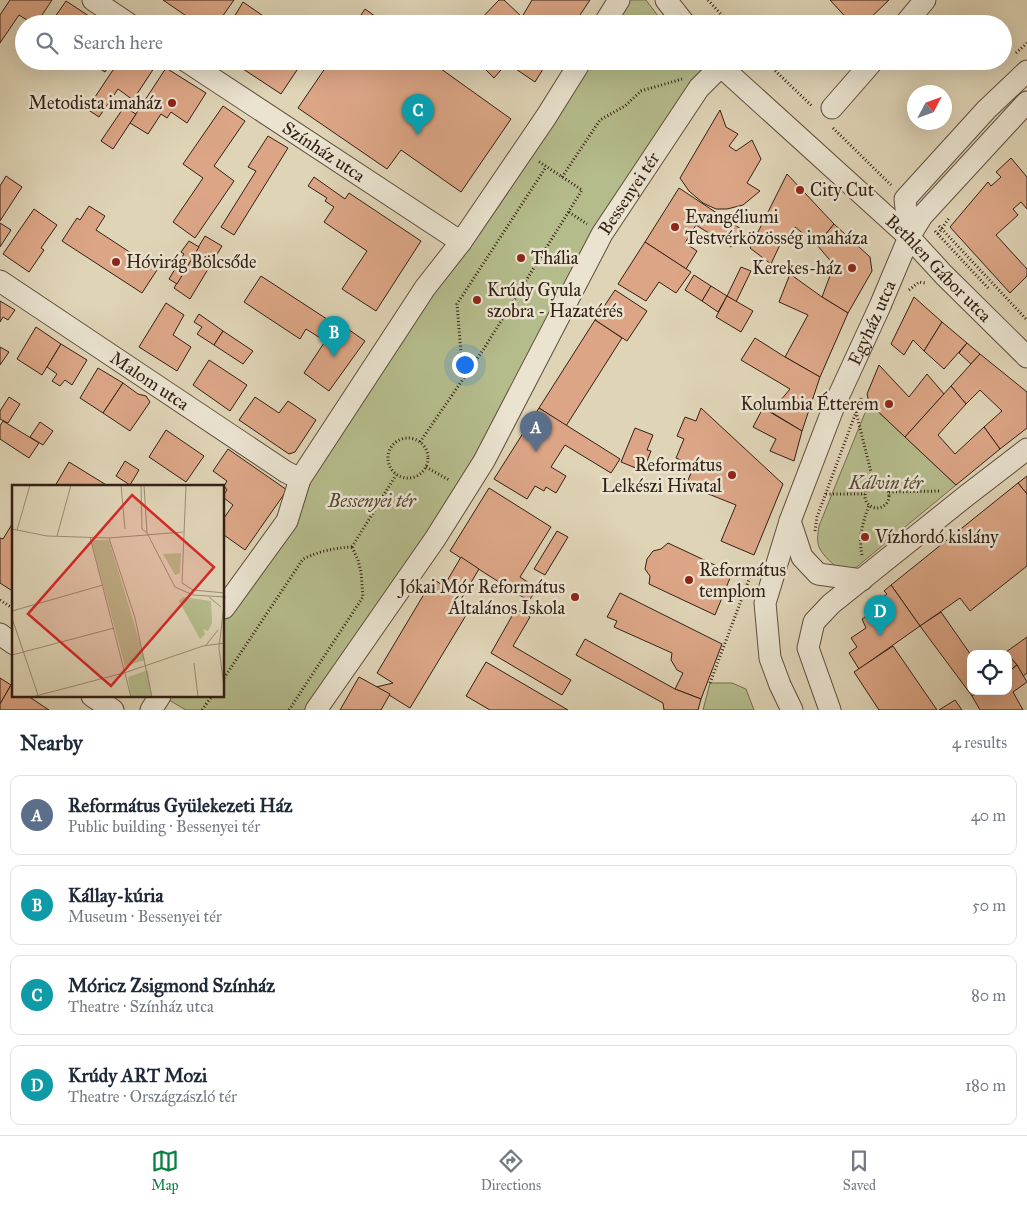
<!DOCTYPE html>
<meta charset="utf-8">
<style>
:root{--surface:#fff;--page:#f2f2f3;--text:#1f2937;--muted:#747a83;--line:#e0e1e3;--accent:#0b8043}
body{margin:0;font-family:"IM FELL Great Primer",serif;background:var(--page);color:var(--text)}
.controls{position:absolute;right:15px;bottom:15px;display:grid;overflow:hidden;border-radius:10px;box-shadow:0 5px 20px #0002}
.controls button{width:45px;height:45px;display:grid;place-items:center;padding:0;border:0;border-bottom:1px solid var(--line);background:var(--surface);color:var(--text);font:25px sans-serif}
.compass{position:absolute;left:907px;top:85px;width:45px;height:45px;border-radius:50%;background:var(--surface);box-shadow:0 5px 20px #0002;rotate:49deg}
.you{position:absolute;left:464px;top:364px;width:18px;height:18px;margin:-12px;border:4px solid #fff;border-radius:50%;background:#1a73e8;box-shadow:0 0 0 8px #1a73e833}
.badge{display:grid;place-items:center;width:32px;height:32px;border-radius:50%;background:var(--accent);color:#fff;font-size:16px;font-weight:700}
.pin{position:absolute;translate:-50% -41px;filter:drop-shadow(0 1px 2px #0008)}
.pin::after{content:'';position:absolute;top:26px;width:18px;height:15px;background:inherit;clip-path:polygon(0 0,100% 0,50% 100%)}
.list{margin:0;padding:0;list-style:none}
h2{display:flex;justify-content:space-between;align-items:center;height:65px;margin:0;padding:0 20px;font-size:21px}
h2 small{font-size:16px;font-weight:400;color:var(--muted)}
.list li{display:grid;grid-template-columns:32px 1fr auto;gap:15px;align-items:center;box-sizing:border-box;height:80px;margin:0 10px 10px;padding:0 10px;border:1px solid var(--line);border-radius:10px}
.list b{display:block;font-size:19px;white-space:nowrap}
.list p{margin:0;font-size:16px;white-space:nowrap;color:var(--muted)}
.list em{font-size:16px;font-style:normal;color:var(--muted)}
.icon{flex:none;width:28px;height:28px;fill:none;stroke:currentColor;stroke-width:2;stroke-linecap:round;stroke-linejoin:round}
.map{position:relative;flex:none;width:1027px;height:710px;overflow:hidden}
.search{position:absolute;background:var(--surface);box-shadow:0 5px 20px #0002;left:15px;right:15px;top:15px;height:55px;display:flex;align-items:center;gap:12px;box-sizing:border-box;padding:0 18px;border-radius:28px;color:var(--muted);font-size:19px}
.sheet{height:425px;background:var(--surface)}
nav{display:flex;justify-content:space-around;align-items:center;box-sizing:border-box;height:70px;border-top:1px solid var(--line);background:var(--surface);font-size:14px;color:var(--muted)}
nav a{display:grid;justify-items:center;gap:2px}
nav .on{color:var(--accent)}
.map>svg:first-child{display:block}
</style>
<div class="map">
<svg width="1027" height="710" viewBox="0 0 1027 710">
<rect width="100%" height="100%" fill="#dfd4b6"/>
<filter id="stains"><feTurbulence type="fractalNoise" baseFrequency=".004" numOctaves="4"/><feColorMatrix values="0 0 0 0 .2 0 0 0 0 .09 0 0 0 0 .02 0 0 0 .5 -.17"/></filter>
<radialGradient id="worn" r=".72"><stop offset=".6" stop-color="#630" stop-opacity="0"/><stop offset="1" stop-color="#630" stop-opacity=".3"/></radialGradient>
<g fill="#b5bc8c" stroke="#746e50">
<polygon points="619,0 646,0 664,24 604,24"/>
<polygon points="581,61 694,61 707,78 602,234 484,461 316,710 186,710 162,696 224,696 224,608 300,479"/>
<path d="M869,403L956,485L865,560C860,564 855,570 848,570C838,571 825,558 820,549C816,542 818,534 819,526Z"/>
<polygon points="710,683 732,683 746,689 754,710 703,710"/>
</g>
<g fill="#dca686" stroke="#342014">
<polygon points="10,0 52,0 36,24 24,24 27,20 19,15 0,43 0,15"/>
<polygon points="163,0 234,0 217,24 198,24"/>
<polygon points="499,0 504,0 522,17 532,0 590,0 574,24 476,24"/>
<polygon points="830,0 889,0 864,24 852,24"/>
<polygon points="66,1 95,20 92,24 50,24"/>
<polygon points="243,2 275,24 230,24"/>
<polygon points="365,9 386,24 355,24"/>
<polygon points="68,61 84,61 79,69 67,63"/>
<polygon points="88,61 112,61 105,72"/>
<polygon points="119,61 158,62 133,100 118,89 99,117 87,109"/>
<polygon points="231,61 303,61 281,94"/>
<polygon points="330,61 430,61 511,119 461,192 401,150 387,169 298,108"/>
<polygon points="477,61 548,61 535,82 507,63 494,78"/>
<polygon points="166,68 206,93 187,123 171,112 167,118 161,114 148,134 130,123"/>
<polygon points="223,106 245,121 214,166 234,181 195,238 173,222 203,178 183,164"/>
<polygon points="124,107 136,114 113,149 101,141"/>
<polygon points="720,110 726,127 738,134 729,146 736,151 752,140 761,159 747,183 760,191 743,205 727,209 716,209 703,203 689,191 680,178"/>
<polygon points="268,136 288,148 234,235 221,227 256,171 248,167"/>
<polygon points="1011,158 1027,177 1027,209 1021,202 1013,209 1018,215 996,235 1027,269 1027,276 1010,293 950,227 988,182 991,186 1001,177 996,172"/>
<polygon points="787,174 834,224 817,245 795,227 790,241 784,236 771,264 750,248"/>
<polygon points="6,176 22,187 0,221 0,186"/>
<polygon points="314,177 345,199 349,193 421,241 376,311 342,289 367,251 324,222 334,207 325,201 327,198 308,186"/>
<polygon points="679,188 741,229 731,247 696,225 685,243 697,251 686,269 645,242"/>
<polygon points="89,206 105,216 96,230 157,270 142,293 62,241 77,218 80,220"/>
<polygon points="34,209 57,225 41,248 44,250 29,272 3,254"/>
<polygon points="0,223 11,230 0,247"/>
<polygon points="834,224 870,257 872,271 848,313 822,297 834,265 817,245"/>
<polygon points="205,236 222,246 190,299 174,288"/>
<polygon points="189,241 199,247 177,284 169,279 184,254 181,252"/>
<polygon points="645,242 691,272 676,293 659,282 646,301 618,284"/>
<polygon points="741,267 751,271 736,302 727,296"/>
<polygon points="790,274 822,297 848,313 820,377 785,357 808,315 779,302"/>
<polygon points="694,275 711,286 702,301 685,290"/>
<polygon points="261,276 336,325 325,341 306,329 300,339 244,302"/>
<polygon points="711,286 727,296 718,312 702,301"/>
<polygon points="615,290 647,311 627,341 595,320"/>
<polygon points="727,296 753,311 741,332 716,317"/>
<polygon points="914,297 942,322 924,351 913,340 904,355 891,344"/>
<polygon points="0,301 15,310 8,320 3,317 0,322"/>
<polygon points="166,303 184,315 173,335 191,347 177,371 139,347"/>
<polygon points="199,314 223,331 214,345 197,334 202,327 194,322"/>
<polygon points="595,320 622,338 566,426 539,408"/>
<polygon points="338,322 365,341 329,391 304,373"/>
<polygon points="942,322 967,343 944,369 924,351"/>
<polygon points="36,327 61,344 42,375 17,359"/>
<polygon points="223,331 253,351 243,364 214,345"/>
<polygon points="755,338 785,357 820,377 802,431 771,412 790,389 741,360"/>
<polygon points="967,343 980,354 971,364 959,353"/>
<polygon points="61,344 87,360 72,385 65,380 60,386 52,381 57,374 47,367"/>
<polygon points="0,347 9,352 0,365"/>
<polygon points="980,354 1027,392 1027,428 1000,449 984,427 1002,411 980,390 966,404 951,386"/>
<polygon points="209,360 247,385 230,411 193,385"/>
<polygon points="879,365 909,397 927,374 944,394 905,437 869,403 867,394"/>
<polygon points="98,368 123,383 103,413 80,398"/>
<polygon points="123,383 138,394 146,396 150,402 130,431 103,413"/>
<polygon points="951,386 966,404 938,435 955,454 984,427 1000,449 956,485 905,437"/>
<polygon points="9,397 20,404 8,423 0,419 0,411"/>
<polygon points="255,397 279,413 288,401 316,420 295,452 289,454 239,420"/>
<polygon points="539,408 620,459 611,473 565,445 551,467 566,476 556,493 546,487 544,491 535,486 527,499 494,479"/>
<polygon points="701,408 783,484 754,555 721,541 736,505 686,485 694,466 676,458 684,439 677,436 685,417 696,421"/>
<polygon points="763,408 802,431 794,461 770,451 776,439 753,427"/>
<polygon points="3,421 39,443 29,458 0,439 0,426"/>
<polygon points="40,422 53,431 43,445 30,437"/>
<polygon points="635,428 653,435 647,450 651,451 643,471 621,462"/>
<polygon points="166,430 204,456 186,482 149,457"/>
<polygon points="228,449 287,490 245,550 224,535 224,518 233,505 224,498 224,494 227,490 224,486 227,481 213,471"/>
<polygon points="125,461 139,470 130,485 116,476"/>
<polygon points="69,462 108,486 55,486"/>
<polygon points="1027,476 1027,494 1018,483"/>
<polygon points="1018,483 1027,494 1027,566 970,611 960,598 920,626 891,585"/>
<polygon points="489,488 551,527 520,577 537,588 529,601 450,551"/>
<polygon points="14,521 14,592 0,583 0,538 3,539"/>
<polygon points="557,531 568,537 545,575 534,569"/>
<polygon points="668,543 732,573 715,615 649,584 650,576 645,569 647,559 653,551 661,549"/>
<polygon points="461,557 479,569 457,606 468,612 410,708 376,687 393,683 377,673 433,579 444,586"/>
<polygon points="891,585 920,626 859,669 849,653 857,647 851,638 866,628 862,619 878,608 875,603 887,594 884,591"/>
<polygon points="620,593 722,644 701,699 675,689 683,673 677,670 671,660 672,653 614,627 617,621 607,617"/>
<polygon points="516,609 530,617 513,646 571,680 562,695 491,653"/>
<polygon points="941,612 971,655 971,691 979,691 972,696 920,626"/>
<polygon points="1027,637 1027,673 1023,676 1017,665 1006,652"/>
<polygon points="585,639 675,689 701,699 698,710 664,710 663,703 576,655"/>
<polygon points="893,646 937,710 879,710 854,672"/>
<polygon points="1008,655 1017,665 1008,672"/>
<polygon points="486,662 568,710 490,710 466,696"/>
<polygon points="1017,665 1027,682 1013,692 1023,710 980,710 972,696 979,691 1008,691 1008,672"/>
<polygon points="359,677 390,694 381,710 340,710"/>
<polygon points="0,678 11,685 0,704"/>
<polygon points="11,685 14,687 14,696 28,696 49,710 0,710 0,704"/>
<polygon points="955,700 962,710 939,710"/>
</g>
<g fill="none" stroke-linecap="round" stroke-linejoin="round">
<defs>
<g id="minor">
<polyline points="93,0 129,24"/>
<polyline points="666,0 685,24"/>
<polyline points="604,24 619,0"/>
<polyline points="905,24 925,0"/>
<path id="s1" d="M186,61L461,242"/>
<path id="s2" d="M715,61L909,237L944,275L1027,357"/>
<polyline points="832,108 873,61"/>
<polyline points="909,237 905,199 986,110 1027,71"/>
<path id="s3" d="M0,281L286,472L300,479"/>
<polyline points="790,521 802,557 818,574 862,580"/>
<polyline points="224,608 287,521 300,479 425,288 461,242 546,117 581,61"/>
<polyline points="0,634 14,644"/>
<polyline points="92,696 113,710"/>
<polyline points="151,710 160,696"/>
<path id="s4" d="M316,710L435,539L484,461L602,234L699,88L720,67"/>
<path id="s5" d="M792,710L780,685L770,658L765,603L790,521L834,406L880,306L909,237L922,216L1027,102"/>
<polyline points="830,710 808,648 814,622 831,604 966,496 1027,449"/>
</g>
</defs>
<use href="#minor" stroke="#5f4d3c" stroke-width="23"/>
<g stroke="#342014" stroke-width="3" stroke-dasharray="1 2.5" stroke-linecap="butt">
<polyline points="708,0 730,24"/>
<polyline points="1016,53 1027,43"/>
<polyline points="765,61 813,107"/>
<polyline points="833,128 891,185"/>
<polyline points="562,177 600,120 625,106 641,91 682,79"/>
<polyline points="569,212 587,224"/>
<polyline points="939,226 1027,320"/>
<polyline points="935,231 989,289"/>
<polyline points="938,234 949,218"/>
<polyline points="909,290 919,282 925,283"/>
<polyline points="463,378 457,304 546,167"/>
<polyline points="856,412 874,484"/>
<circle cx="408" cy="458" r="20"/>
<polyline points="420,442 485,347 582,190 538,161"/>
<polyline points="426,467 449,480"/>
<circle cx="877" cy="496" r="12"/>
<polyline points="889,492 940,491"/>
<polyline points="826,494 865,494"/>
<polyline points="815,531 817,517 862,396"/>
<polyline points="352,547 396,475"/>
<path d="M862,555C858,536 863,523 869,505"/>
<polyline points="0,600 14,609"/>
<path d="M224,678L303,559C320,551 334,548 352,547"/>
<polyline points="710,683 754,566"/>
<polyline points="202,710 212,696"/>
<polyline points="289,710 363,597 361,572 358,560 352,547"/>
</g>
<use href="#minor" stroke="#eae3d0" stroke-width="21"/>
</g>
<g fill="#8f2418" stroke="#eae3d0" stroke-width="2">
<circle cx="172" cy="103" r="5"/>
<circle cx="800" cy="190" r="5"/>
<circle cx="675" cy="227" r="5"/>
<circle cx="521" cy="258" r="5"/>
<circle cx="116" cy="262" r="5"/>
<circle cx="852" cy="268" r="5"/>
<circle cx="477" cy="300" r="5"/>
<circle cx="889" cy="404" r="5"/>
<circle cx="732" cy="475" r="5"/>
<circle cx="865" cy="537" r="5"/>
<circle cx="689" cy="580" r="5"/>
<circle cx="575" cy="597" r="5"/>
</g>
<g text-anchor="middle" stroke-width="5" stroke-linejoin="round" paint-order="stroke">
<g font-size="18" fill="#342014" stroke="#eae3d0" text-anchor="start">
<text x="162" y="109" text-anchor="end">Metodista imaház</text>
<text x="810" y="196">City Cut</text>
<text x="685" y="223">Evangéliumi<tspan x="685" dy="21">Testvérközösség imaháza</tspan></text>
<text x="531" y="264">Thália</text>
<text x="126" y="268">Hóvirág Bölcsőde</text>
<text x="842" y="274" text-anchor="end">Kerekes-ház</text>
<text x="487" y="296">Krúdy Gyula<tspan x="487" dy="21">szobra - Hazatérés</tspan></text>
<text x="879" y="410" text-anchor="end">Kolumbia Étterem</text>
<text x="722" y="471" text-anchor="end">Református<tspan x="722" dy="21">Lelkészi Hivatal</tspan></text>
<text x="875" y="543">Vízhordó kislány</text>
<text x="699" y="576">Református<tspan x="699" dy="21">templom</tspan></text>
<text x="565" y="593" text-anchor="end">Jókai Mór Református<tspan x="565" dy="21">Általános Iskola</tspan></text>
</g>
<g font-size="18" fill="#342014" stroke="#eae3d0">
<text dy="6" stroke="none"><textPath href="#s1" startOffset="165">Színház utca</textPath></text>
<text dy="6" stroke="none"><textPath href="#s4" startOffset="605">Bessenyei tér</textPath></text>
<text dy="6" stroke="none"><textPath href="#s2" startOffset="305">Bethlen Gábor utca</textPath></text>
<text dy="6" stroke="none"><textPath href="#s5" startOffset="412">Egyház utca</textPath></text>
<text dy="6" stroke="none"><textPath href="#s3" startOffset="180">Malom utca</textPath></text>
</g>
<g font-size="18" font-style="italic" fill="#544732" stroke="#eae3d0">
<text x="886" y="489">Kálvin tér</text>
<text x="372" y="507">Bessenyei tér</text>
</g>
</g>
<g transform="translate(12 485)">
<rect width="212" height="212" fill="#dfd4b6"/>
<path d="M79,55H97L133,175L113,181ZM169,68L168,88L163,90L151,69ZM171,112L199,116L200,138L196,146L191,144L193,149L188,154L167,116ZM136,185L140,212H119L116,192Z" fill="#b5bc8c"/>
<path fill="none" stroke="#9b8c75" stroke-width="1" d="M109,0L113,44M129,0L130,44L135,48M132,0L135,48L163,102L181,110L213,112M174,0L170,98L181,105L213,108M0,44L35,51L97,53L171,47M5,45L18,0M45,51L59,0M78,52L119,212M97,53L123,133L140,212M213,111L207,163L213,210M197,112L209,122M0,126L91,100M0,133L26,210M194,160L206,145M0,170L102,143M182,178L186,212M20,212L115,187L191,161L213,158"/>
<path fill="#d62828" fill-opacity="0.15" stroke="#d62828" stroke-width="2.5" d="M120,10L202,82L99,201L16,129Z"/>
<rect width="212" height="212" fill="none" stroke="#342014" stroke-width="2.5"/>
</g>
<rect width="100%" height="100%" filter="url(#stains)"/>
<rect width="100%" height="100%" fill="url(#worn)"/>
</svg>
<div class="controls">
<button><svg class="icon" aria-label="locate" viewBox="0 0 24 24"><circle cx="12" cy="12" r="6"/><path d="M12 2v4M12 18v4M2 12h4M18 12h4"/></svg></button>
</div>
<svg class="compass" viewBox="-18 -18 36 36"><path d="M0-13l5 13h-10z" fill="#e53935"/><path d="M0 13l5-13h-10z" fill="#747a83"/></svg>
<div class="you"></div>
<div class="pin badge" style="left:536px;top:452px;background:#5c6f8a">A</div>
<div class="pin badge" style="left:334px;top:357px;background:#0f9aa8">B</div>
<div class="pin badge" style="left:418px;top:135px;background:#0f9aa8">C</div>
<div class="pin badge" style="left:880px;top:636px;background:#0f9aa8">D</div>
<div class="search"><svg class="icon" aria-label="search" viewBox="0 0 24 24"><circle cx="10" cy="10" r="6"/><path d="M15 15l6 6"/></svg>Search here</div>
</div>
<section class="sheet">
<h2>Nearby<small>4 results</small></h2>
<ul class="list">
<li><span class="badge" style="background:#5c6f8a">A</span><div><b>Református Gyülekezeti Ház</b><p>Public building · Bessenyei tér</p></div><em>40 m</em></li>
<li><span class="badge" style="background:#0f9aa8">B</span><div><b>Kállay-kúria</b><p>Museum · Bessenyei tér</p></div><em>50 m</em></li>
<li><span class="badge" style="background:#0f9aa8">C</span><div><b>Móricz Zsigmond Színház</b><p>Theatre · Színház utca</p></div><em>80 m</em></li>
<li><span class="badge" style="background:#0f9aa8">D</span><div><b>Krúdy ART Mozi</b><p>Theatre · Országzászló tér</p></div><em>180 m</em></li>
</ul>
</section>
<nav>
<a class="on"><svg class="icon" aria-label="map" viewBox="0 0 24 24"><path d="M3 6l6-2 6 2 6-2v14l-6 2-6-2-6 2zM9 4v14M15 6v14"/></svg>Map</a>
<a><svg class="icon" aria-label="directions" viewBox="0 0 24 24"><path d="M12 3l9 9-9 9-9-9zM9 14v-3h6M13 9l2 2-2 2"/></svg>Directions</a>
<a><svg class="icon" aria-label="saved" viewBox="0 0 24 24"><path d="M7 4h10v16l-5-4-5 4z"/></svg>Saved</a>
</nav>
